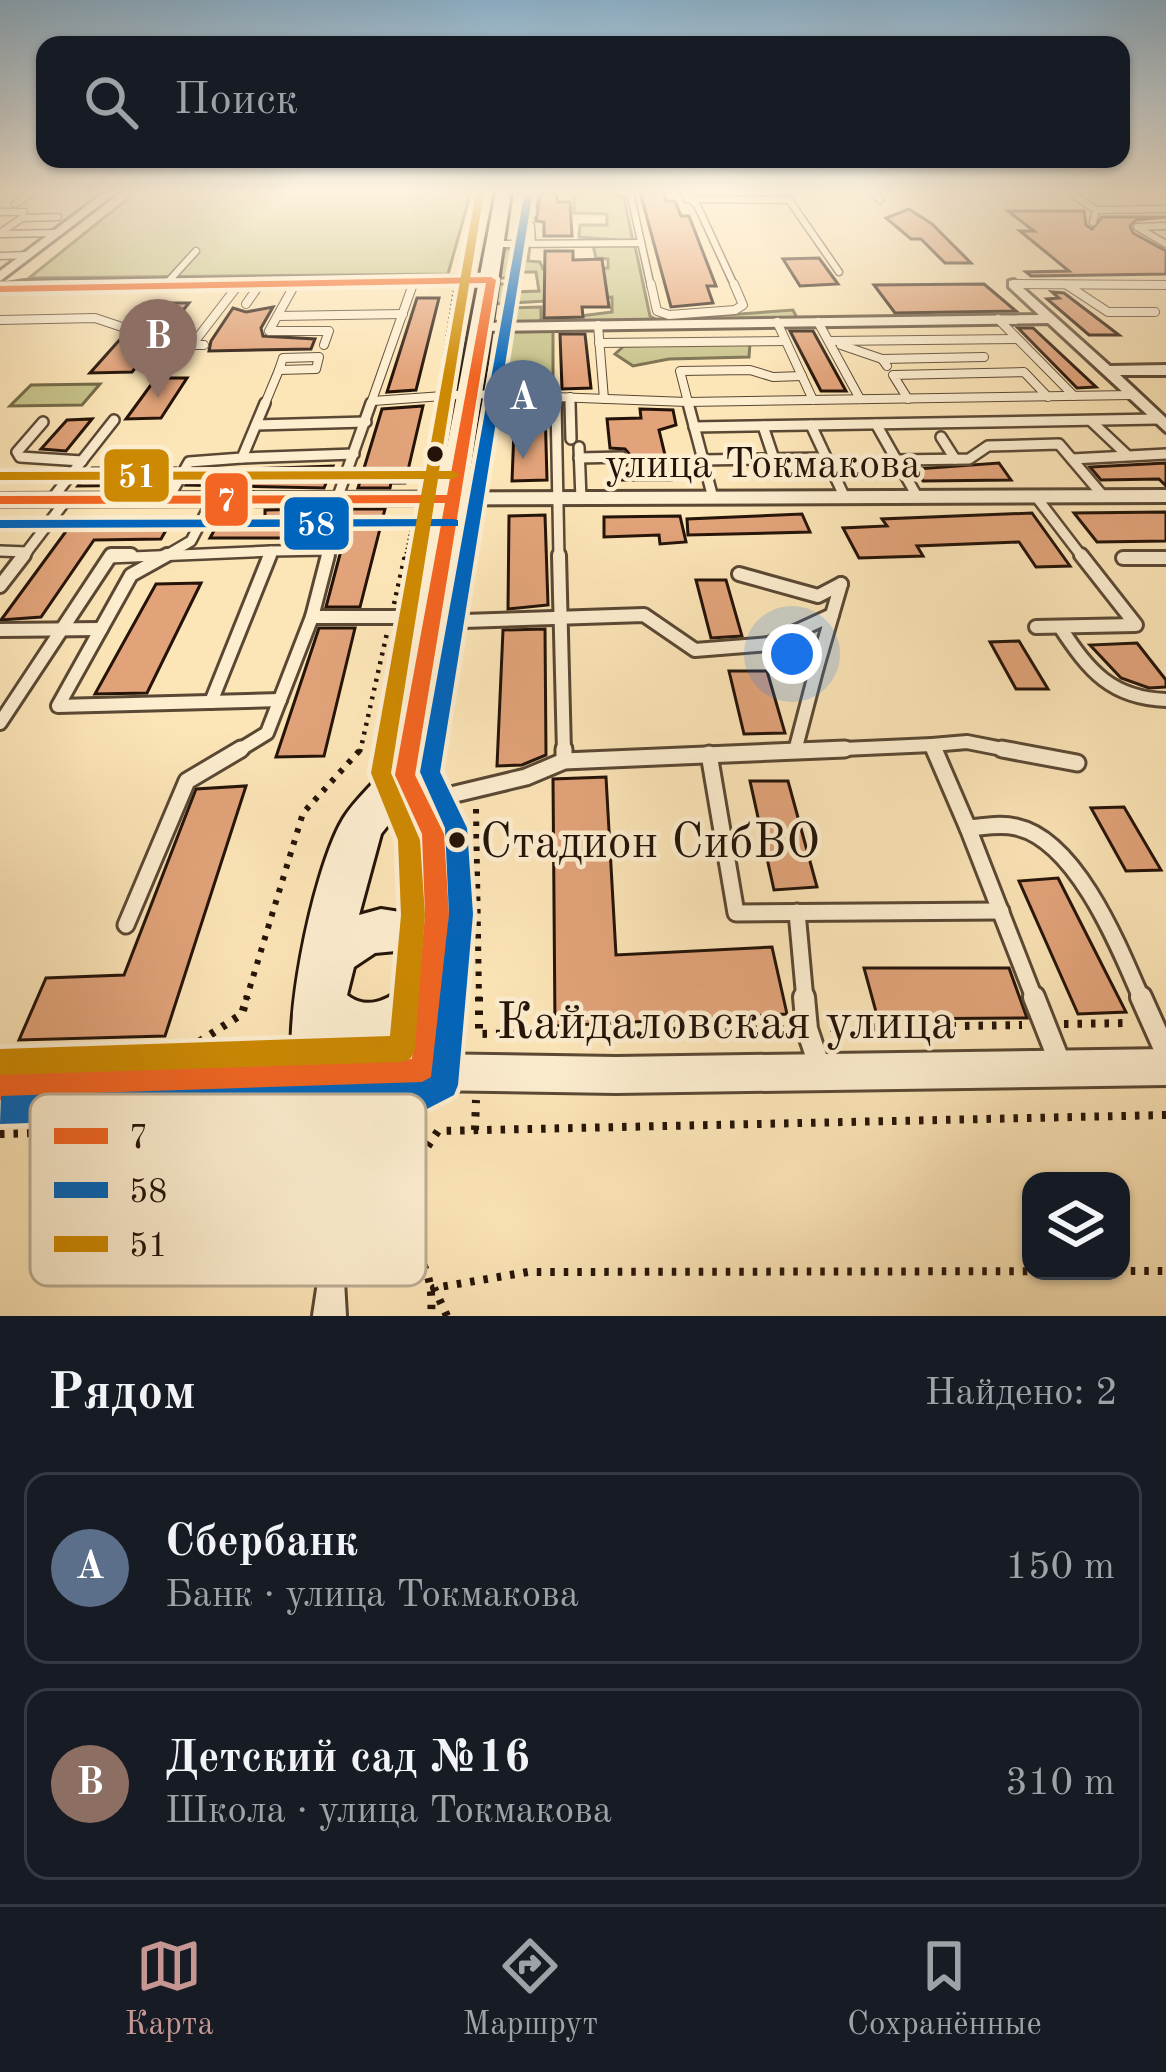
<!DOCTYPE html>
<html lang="ru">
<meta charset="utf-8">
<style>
:root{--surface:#171b24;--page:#242831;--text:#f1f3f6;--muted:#9ea1a6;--line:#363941;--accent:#c59692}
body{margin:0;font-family:"Old Standard TT",serif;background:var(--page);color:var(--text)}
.controls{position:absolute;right:36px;bottom:36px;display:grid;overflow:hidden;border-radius:24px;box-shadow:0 3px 9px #0004}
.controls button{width:108px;height:108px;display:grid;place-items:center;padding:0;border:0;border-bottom:3px solid var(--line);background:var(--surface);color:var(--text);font:60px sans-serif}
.you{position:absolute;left:792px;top:654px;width:42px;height:42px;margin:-30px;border:9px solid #fff;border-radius:50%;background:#1a73e8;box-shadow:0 0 0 18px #1a73e833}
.badge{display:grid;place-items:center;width:78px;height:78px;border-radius:50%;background:var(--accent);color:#fff;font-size:39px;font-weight:700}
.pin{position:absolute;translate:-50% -99px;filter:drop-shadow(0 3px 6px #0008)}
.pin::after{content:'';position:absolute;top:63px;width:42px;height:36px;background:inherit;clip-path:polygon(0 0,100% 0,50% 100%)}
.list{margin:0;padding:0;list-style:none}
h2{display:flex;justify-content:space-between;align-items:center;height:156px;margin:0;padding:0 48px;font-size:51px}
h2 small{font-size:39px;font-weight:400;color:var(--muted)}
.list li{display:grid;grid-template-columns:78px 1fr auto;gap:36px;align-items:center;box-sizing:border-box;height:192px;margin:0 24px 24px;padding:0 24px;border:3px solid var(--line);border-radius:24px}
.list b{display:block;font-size:45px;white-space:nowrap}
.list p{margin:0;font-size:39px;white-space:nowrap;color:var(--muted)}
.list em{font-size:39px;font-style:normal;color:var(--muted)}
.icon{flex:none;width:66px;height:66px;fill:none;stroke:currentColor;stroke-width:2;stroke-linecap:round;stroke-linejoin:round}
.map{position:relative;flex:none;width:1166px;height:1316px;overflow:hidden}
.search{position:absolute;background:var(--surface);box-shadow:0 3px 9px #0004;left:36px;right:36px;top:36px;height:132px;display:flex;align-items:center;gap:30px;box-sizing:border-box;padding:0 42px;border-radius:24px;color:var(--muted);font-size:45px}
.sheet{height:588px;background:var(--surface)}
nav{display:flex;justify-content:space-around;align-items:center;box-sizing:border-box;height:168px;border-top:3px solid var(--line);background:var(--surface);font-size:33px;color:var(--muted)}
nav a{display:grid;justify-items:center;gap:6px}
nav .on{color:var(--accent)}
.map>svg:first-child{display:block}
</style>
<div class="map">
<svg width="1166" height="1316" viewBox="0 0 1166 1316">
<rect width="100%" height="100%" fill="#fce5b7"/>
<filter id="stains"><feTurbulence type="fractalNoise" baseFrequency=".00167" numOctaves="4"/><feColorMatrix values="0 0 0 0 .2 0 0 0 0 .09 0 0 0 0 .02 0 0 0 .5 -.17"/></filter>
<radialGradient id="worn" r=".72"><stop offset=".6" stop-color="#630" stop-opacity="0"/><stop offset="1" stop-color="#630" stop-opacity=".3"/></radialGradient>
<g fill="#c6c289" stroke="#756a48" stroke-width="3">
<polygon points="136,192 471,192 448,274 29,278"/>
<polygon points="574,192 611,192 624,198 633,241 579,237 580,225 607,225 607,214 574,213"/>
<polygon points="530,245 528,261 540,262 543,269 608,268 608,259 596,258 593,245 635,246 650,316 657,320 793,310 797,318 875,318 503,325 505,308 541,307 541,321 612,312 612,297 494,304 498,284 511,284 513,292 539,291 536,272 512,272 508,278 498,278 505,249"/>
<polygon points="553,329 553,388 495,390 504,331"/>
<polygon points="750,343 749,357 669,359 633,366 615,354 624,346"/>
<polygon points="100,384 82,405 10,406 31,385"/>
</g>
<g fill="#e2a37a" stroke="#241308" stroke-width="3">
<polygon points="640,192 663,192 666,201 675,201 681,216 689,216 716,286 707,286 713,303 671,307"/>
<polygon points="540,193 556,193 558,202 570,202 572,236 544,236 544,222 536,221"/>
<polygon points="909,209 932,224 971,263 945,263 921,239 911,239 886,218"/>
<polygon points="1008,211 1084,211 1086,225 1092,229 1102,217 1166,217 1136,220 1130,226 1133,233 1166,251 1166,274 1031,276 1026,272 1069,271 1020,231 1034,231"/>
<polygon points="545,251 573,251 573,260 602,259 609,307 582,307 583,317 544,318"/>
<polygon points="819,258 838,284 800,286 783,259"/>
<polygon points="984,284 1016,311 895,313 874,285"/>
<polygon points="1052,292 1064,293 1119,335 1089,335 1047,299 1059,298"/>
<polygon points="417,298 439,298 416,390 387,392"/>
<polygon points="153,303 189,303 132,372 90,373 123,336 131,333"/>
<polygon points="273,307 261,328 263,336 315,339 311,349 209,351 211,341 233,308 246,312"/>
<polygon points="1018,328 1033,328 1096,387 1077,388"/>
<polygon points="790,331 813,331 846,391 821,391"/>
<polygon points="560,334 585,334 591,388 562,389"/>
<polygon points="156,378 187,378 161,418 126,419"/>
<polygon points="515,404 545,408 547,480 512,481"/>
<polygon points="423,406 405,483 391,483 390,488 358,488 382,409"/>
<polygon points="640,409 673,410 676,425 659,430 671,480 613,480 612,466 626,465 631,456 625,449 610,448 607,419 641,418"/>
<polygon points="92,419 66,451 41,449 67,420"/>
<polygon points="999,463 1011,480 923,481 916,469"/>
<polygon points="1166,463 1166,486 1159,479 1101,480 1090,467"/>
<polygon points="333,466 324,488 186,485 194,471"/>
<polygon points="92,468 175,468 165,485 78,486"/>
<polygon points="316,509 306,538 210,538 221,518 265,517 265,510"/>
<polygon points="352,509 385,509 360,607 326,607"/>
<polygon points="1166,512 1166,541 1097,542 1074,513"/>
<polygon points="1032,513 1070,566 1036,567 1019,542 917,546 923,556 859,558 843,528 887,526 882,519"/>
<polygon points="802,514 810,532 688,535 687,519"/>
<polygon points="545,515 548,605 508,609 509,516"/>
<polygon points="680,516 686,542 660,544 659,535 604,537 604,517"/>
<polygon points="173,518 161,539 94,540 41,617 1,620 75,519"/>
<polygon points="696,580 726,580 742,636 711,638"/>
<polygon points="201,583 147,693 95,694 156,584"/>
<polygon points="319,628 355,628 324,756 276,757"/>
<polygon points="545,629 546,755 522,765 497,766 503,630"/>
<polygon points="1019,641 1048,689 1016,689 990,642"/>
<polygon points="1137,643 1166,680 1166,687 1149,688 1121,678 1090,645"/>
<polygon points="729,671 767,671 785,733 744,734"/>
<polygon points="606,777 616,955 772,947 787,1014 555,1026 553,779"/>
<polygon points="750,781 788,781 817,887 774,890"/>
<polygon points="246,786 165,1036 19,1040 46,978 124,975 196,789"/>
<polygon points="1124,807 1161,870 1126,871 1091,808"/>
<polygon points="1058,878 1126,1012 1078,1014 1019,881"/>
<polygon points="864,968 1009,968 1027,1018 878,1019"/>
</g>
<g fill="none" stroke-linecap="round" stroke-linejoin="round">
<defs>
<g id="lane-far5">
<polyline points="532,192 533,214 523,214 522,226 531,226 532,243"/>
<polyline points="630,192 651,287"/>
<polyline points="683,192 697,205 735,287"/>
<polyline points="872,192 880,200"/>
<polyline points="1070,192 1096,210"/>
<polyline points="687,199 789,200 839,272"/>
<polyline points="15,204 33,192"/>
<polyline points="0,212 24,212 22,217"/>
<polyline points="1093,222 1096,210 1166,209"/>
<polyline points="1166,226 1137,227 1166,244"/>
<polyline points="0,233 22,218 58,217"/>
<polyline points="0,234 58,233"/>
<polyline points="496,244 641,243"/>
<polyline points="0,256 29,255"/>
<polyline points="166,284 196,251"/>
<polyline points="1014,284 1166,285"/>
<polyline points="236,287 239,283"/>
<polyline points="293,287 296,282"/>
<polyline points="412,287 414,281"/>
</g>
<g id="lane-far4">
<polyline points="295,284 269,331 329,331 324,345"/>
<polyline points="651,284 657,311 669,315 735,310 743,305 734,284"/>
<polyline points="1014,284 1166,285"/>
<polyline points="1067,285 1108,312 1155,312"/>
<polyline points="246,304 260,284"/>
<polyline points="278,316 403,314"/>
<polyline points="998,319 1074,396"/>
<polyline points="0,320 95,318 125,328"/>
<polyline points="777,322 813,400"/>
<polyline points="818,322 860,399"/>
<polyline points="598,325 604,399"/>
<polyline points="829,341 1017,339"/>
<polyline points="599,343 785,341"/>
<polyline points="204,345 192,345 239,284"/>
<polyline points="841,345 882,359 887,366"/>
<polygon points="319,357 316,369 279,370 283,358"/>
<polyline points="882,359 984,357"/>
<polyline points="570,397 570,406"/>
<polyline points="908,399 893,375 1024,372 1048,397"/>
<polyline points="546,400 556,400 556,406"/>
<polyline points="373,401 471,394 687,402 1132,395"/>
<polyline points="264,406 279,370"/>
<polyline points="370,406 413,284"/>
<polyline points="689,406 680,371 750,370 773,377 802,376"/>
</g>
<g id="lane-far3">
<polyline points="556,403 559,558"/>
<polyline points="570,403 571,439"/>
<polyline points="688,403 713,498"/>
<polyline points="1091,421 1127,455"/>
<polyline points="43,422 17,452 20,457 82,461"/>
<polyline points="876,424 918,498"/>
<polyline points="256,425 366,422"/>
<polyline points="811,425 845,498"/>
<polyline points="763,426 774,459"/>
<polyline points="694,427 1158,419"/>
<polyline points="941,437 955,459"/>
<polyline points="579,447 581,499"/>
<polyline points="242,458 354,454"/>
<polyline points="579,458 622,457"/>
<polyline points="1072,459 1166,454"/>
<polyline points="702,460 826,458"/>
<polyline points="897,460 969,459 988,446 1059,444 1104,497"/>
<polyline points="1037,498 1083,558"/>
<polyline points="168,499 189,462 242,458 265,403"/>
<polyline points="337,499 371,403"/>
<polyline points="51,500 114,420"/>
<polyline points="0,551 27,552"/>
<polyline points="22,558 67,499"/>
<polyline points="109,558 271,551"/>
<polyline points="162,558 191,541 213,499"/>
<polyline points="268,558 271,551 328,550"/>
<polyline points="327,558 331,541"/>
</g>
<g id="lane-far2">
<polyline points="167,555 131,575 58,706 280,700"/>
<polyline points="559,555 564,752"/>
<polyline points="1123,558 1166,558"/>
<polyline points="739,574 818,596 841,584"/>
<polyline points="0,586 24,555"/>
<polygon points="832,615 817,667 769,644"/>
<polyline points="832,615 841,584"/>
<polyline points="312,617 328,555"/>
<polyline points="433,622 644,615 695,650 769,644"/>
<polyline points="1036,627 1136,625 1081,555"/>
<path d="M1060,627C1089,671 1111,698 1166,700"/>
<polyline points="0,630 101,629"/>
<polyline points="211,702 270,555"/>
<polyline points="0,723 111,555 131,555"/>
<polyline points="795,751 817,667"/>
<polyline points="236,752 267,733 312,617 428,617"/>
<polyline points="776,752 932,745"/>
<polyline points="935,752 932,745 967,742 1018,752"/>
</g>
<g id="lane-far1">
<polyline points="564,749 564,761"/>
<polyline points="934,749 968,828"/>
<polyline points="1002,749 1077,763"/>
<polyline points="709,754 736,913 1001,911"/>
<polyline points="426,801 526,777 564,761 845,749"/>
<polyline points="797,912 805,1000"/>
<polyline points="126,925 187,781 241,749"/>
<path d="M1035,1000L968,828C984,827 1000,823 1016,827C1077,840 1120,949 1142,1000"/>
</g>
<g id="lane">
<polyline points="804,997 807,1029 819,1065"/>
<polyline points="1034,997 1060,1063"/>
<polyline points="1141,997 1166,1053"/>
<polyline points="334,1281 336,1316"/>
<polyline points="323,1316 339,1209 369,1076"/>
</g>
<g id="street">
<polygon points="105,192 117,192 0,281 0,271"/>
<polygon points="491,276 497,280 495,283 24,289 0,293 0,285 24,281"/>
<polygon points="1014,280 1110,366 1166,365 1166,375 1120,375 1166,418 1166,432 1048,323 483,331 476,327 483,323 1039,315 1009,287 1009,281"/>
<polygon points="1166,490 1166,502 0,506 0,494"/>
<polygon points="1166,1049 1166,1085 616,1093 424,1090 0,1104 0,1068 424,1054 616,1057"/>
</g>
<path id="secondary" d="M496,192H511L426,775L455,834L461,915L451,1072L443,1091L424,1099L405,1091L397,1072L399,1046L373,1054L345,1049L344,1077L336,1096L317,1104L298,1096C276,1044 313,869 343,819C354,801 372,785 385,770ZM400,810L411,834L413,914L381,909L359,915L381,834ZM396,951L408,962L402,989C385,1001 366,1010 347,995L354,967L375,953Z"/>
</defs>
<use href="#lane-far5" stroke="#5a4834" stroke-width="9"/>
<use href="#lane-far4" stroke="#5a4834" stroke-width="10"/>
<use href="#lane-far3" stroke="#5a4834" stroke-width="14"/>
<use href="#lane-far2" stroke="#5a4834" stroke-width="18"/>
<use href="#lane-far1" stroke="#5a4834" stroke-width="21"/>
<use href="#lane" stroke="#5a4834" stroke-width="26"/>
<use href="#street" stroke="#5a4834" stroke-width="6"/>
<use href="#secondary" stroke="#241308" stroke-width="6"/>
<g stroke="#241308" stroke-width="3" stroke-dasharray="1.5 3" stroke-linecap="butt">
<polyline points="440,381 454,291"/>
<polyline points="421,481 435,410"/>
<polyline points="405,558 414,516"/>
</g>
<g stroke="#241308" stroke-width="4.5" stroke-dasharray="3 6" stroke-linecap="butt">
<polyline points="394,604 405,555"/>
<polyline points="360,752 387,633"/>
</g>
<g stroke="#241308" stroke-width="6" stroke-dasharray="4.5 8" stroke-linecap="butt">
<polyline points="476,809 479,1000"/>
<polyline points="246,1000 303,813 361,749"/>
</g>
<g stroke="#241308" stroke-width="8" stroke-dasharray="4.5 9" stroke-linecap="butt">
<polyline points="479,997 479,1034 788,1029"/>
<polyline points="1064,1024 1130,1023"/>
<polyline points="830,1028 1022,1025"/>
<polyline points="188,1049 242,1014 247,997"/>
<polyline points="0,1052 153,1050"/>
<polyline points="162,1129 171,1107"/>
<polyline points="475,1130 476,1100"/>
<polyline points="0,1134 238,1128 323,1197"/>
<polyline points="403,1208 413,1168 438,1131 1166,1115"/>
<path d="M360,1209L403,1208L404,1243C429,1261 433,1287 431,1316"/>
<polyline points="447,1316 434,1288 528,1272 1166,1271"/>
</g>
<use href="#lane-far5" stroke="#fdeed0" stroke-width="6"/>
<use href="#lane-far4" stroke="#fdeed0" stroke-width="8"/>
<use href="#lane-far3" stroke="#fdeed0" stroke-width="9"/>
<use href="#lane-far2" stroke="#fdeed0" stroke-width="12"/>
<use href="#lane-far1" stroke="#fdeed0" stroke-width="15"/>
<use href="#lane" stroke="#fdeed0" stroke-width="20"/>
<use href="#street" fill="#fdeed0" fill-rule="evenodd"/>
<use href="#secondary" fill="#fdeed0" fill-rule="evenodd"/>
<defs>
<polygon id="bus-1" points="491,277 496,280 415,775 444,834 449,915 438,1072 434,1082 424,1086 0,1100 0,1072 412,1059 425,915 422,834 395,775 445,503 0,504 0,496 447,495 486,283 0,292 0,286"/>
<g id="bus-2">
<polygon points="528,194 532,196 440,772 467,828 473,914 458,1085 454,1095 425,1110 0,1124 1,1096 422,1082 431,1077 449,914 445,828 420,772 524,196"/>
<polygon points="453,519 458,520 458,526 0,528 0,520"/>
</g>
<polygon id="bus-3" points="476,192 484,192 439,471 453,471 460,475 453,479 438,479 391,773 420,840 425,915 415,1049 411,1058 402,1062 0,1075 0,1049 390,1036 401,915 398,840 371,773 424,479 0,480 0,472 426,471"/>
</defs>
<use href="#bus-1" stroke="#fdeed0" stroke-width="9"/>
<use href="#bus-2" stroke="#fdeed0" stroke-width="9"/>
<use href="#bus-3" stroke="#fdeed0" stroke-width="9"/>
<use href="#bus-1" fill="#f26522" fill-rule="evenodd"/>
<use href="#bus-2" fill="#0065bd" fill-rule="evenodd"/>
<use href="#bus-3" fill="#cd8902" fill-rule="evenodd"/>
</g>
<linearGradient id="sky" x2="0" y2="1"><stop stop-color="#8db7d5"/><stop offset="0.51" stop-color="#fef3df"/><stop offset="1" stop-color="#fef3df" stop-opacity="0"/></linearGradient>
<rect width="1166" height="376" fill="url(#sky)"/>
<g fill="#241308" stroke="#fdeed0" stroke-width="4.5">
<circle cx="435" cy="454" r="10"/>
<circle cx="457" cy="840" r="10"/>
</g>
<g text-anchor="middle" stroke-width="9" stroke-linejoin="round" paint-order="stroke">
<g font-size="42" fill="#241308" stroke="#fdeed0">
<text x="763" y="477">улица Токмакова</text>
</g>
<g font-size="48" fill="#241308" stroke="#fdeed0" text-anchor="start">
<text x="480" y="857">Стадион СибВО</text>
</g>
<g font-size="51" fill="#241308" stroke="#fdeed0">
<text x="726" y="1038">Кайдаловская улица</text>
</g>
</g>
<rect x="30" y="1094" width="396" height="192" rx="18" fill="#fdeed0" stroke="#bcac94" stroke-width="3"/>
<rect x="54" y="1128" width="54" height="16" fill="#f26522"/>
<rect x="54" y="1182" width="54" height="16" fill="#0065bd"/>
<rect x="54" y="1236" width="54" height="16" fill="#cd8902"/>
<g font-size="33" fill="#241308">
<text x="129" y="1148">7</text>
<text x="129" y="1202">58</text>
<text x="129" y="1256">51</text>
</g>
<g stroke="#fdeed0" stroke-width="4.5">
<rect x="102" y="447" width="69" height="57" rx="12" fill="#cd8902"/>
<rect x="203" y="471" width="47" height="57" rx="12" fill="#f26522"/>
<rect x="282" y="495" width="69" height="57" rx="12" fill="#0065bd"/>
</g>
<g font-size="33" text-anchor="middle" font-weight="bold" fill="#fff">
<text x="137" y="487">51</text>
<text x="226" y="511">7</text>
<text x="316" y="535">58</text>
</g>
<rect width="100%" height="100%" filter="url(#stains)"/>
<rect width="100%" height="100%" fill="url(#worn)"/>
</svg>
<div class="controls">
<button><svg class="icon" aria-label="layers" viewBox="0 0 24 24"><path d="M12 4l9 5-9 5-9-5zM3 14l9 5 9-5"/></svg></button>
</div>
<div class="you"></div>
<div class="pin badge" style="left:523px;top:459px;background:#5c6f8a">A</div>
<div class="pin badge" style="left:158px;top:398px;background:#8d6e63">B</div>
<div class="search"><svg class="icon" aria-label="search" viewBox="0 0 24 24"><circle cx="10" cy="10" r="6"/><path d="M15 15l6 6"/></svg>Поиск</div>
</div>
<section class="sheet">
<h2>Рядом<small>Найдено: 2</small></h2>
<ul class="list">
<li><span class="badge" style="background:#5c6f8a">A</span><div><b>Сбербанк</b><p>Банк · улица Токмакова</p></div><em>150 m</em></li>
<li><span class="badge" style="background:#8d6e63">B</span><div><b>Детский сад №16</b><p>Школа · улица Токмакова</p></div><em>310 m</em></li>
</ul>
</section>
<nav>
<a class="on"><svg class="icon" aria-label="map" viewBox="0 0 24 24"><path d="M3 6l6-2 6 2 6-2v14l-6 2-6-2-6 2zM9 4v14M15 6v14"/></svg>Карта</a>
<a><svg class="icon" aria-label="directions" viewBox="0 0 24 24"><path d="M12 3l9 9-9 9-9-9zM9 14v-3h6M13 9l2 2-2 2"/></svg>Маршрут</a>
<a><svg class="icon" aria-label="saved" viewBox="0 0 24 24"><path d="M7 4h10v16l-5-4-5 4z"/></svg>Сохранённые</a>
</nav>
